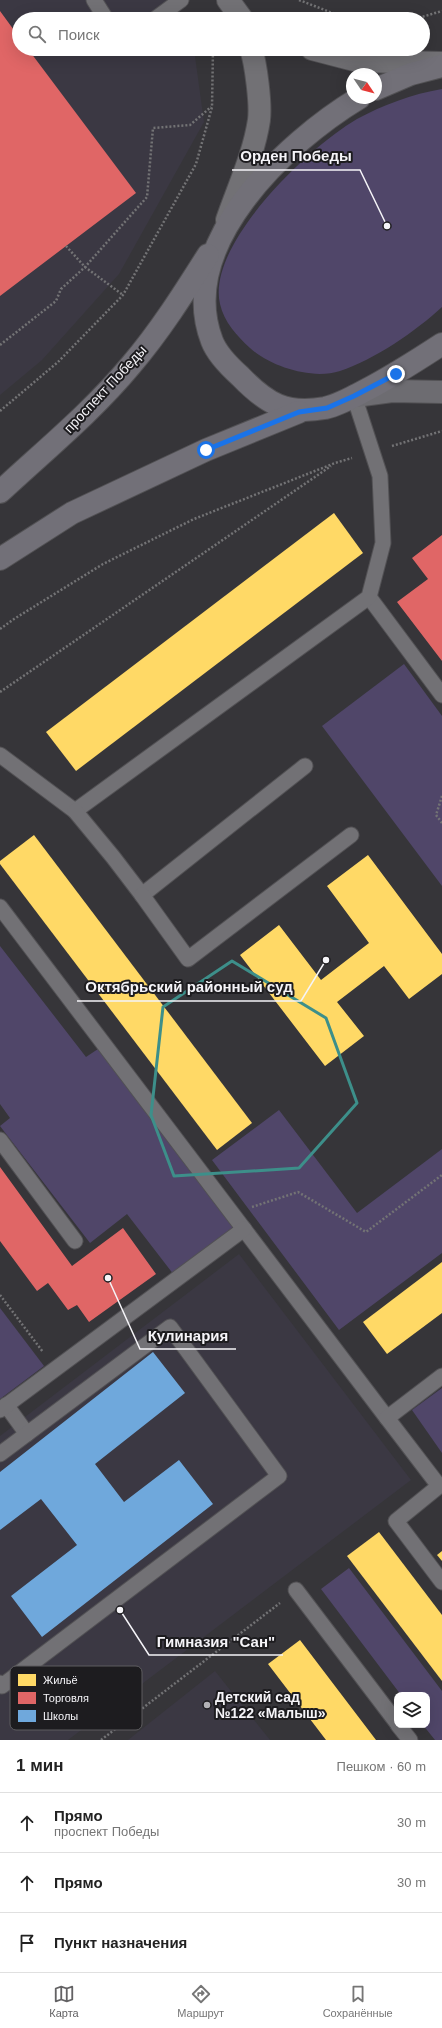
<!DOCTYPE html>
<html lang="ru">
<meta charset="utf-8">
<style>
:root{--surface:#fff;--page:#f2f2f2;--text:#222;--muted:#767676;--line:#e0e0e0;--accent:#636264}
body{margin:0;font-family:Arial,sans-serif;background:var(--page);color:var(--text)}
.controls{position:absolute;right:12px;bottom:12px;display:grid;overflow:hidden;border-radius:8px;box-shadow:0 4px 16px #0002}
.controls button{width:36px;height:36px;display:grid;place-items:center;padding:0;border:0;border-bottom:1px solid var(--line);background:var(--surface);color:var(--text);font:20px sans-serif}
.compass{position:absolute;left:346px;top:68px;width:36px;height:36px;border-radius:50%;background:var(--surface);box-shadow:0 4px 16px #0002;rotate:125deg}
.stop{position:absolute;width:12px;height:12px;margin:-9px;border:3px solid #1a73e8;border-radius:50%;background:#fff}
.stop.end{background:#1a73e8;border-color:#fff;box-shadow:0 1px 4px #0008}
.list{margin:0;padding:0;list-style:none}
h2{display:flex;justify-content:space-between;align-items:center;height:52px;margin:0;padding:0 16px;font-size:17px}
h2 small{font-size:13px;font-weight:400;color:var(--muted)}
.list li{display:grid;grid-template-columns:26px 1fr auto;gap:12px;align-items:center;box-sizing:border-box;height:60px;padding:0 16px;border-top:1px solid var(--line)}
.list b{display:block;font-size:15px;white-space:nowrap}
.list p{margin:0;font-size:13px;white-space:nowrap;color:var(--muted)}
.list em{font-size:13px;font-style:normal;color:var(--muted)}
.icon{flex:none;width:22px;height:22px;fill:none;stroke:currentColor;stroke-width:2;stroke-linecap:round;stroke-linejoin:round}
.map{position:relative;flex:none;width:442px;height:1740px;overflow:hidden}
.search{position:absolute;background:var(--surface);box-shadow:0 4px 16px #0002;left:12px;right:12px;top:12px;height:44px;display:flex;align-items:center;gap:10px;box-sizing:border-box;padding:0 14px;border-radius:22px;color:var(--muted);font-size:15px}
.sheet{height:232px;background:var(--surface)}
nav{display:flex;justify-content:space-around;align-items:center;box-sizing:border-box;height:56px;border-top:1px solid var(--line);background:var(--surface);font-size:11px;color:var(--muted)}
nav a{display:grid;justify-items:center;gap:2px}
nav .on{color:var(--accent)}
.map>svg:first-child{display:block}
</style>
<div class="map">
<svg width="442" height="1740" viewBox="0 0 442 1740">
<rect width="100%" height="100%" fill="#363539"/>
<g fill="#3b3843">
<polygon points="0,0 171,0 186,19 19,19 19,49 194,49 204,122 119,274 42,360 0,395"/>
<polygon points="239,1254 411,1480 68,1740 0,1740 0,1436"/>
<polygon points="215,1671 270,1740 128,1740"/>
</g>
<g fill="#504669">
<path d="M442,89V307C416,331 374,360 340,371C312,380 271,367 250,348C237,336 224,322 220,304C206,244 310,146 357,119C383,105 412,94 442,89Z"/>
<polygon points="404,664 442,716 442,886 322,726"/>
<polygon points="0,946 86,1057 98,1049 236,1227 174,1275 127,1214 90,1243 0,1126 10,1118 0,1104"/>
<polygon points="279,1110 357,1213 442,1149 442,1253 339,1330 212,1160"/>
<polygon points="0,1308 44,1366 0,1399"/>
<polygon points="442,1388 442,1453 412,1410"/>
<polygon points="349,1568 442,1691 442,1740 435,1740 423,1725 427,1725 427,1695 401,1695 321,1589"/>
</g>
<g fill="#ffd966">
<polygon points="334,513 363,553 76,771 46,732"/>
<polygon points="34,835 252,1123 217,1150 0,864 0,861"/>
<polygon points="368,855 442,954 442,974 409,999 384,966 337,1002 364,1036 325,1066 240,955 279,925 321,980 369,943 327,886"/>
<polygon points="442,1262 442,1313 387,1354 363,1322"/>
<polygon points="379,1532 442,1615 442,1681 347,1556"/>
<polygon points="442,1551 442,1561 437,1555"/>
<polygon points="300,1640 322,1669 376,1740 326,1740 268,1664"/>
</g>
<g fill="#e06666">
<polygon points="0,11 19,37 19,49 28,49 136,193 0,296"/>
<polygon points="442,535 442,661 397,602 428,579 412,558"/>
<polygon points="0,1167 72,1266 123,1228 156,1274 89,1322 77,1305 68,1310 48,1283 37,1291 0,1241"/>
</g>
<polygon fill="#6fa8dc" points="153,1352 185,1393 95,1464 124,1502 179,1460 213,1504 42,1637 11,1596 77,1545 41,1499 0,1530 0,1472"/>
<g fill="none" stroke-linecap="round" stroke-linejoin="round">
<defs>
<g id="service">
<polyline points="94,0 106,19"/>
<polyline points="155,19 181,0"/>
<polyline points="369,597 442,695"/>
<polyline points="0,755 75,811 369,597 383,543 380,476 354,396"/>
<polyline points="75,811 113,857 142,895 305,766"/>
<polyline points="142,895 188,959 351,835"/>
<polyline points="0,907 387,1418"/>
<polyline points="0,1140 75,1241"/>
<polyline points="442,1376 387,1418 439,1486 396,1521 442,1582"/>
<polyline points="6,1405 27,1434"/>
<polyline points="0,1410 244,1229"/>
<polyline points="0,1454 170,1327 279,1476 2,1686 0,1683"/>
<polyline points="296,1590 397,1723"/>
<polyline points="398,1725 410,1740"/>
</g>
<g id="minor">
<polyline points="228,0 242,19"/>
<polyline points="312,49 358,61 442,63"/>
<path d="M227,220C238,188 254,154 259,120C261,104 256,64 251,49"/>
</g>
<polyline id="secondary" points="355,396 392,391 442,392"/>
<g id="primary">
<polyline points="376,89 411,74 442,66"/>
<path d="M359,98C286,142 175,245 212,341C217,354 230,367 240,376C267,404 286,415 325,408C338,405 353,397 364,391C391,377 416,361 442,344"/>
<path d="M0,492C44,451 92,412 131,365C160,331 184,293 208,255"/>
<polyline points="0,559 72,513 206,450 299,412"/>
</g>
</defs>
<use href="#service" stroke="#525154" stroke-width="17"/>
<use href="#minor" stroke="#525154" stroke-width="24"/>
<use href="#secondary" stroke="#525154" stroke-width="24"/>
<use href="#primary" stroke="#525154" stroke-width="24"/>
<g stroke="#737375" stroke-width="2.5" stroke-dasharray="2 2" stroke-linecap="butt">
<polyline points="299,0 348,19"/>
<polyline points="415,19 442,11"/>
<polyline points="66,246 85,267 123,295"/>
<polyline points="0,345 56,301 61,289 85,267 147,197 153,128 190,125 211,107"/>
<polyline points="0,411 58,362 123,295 196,164 212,107 213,49"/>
<polyline points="392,446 442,431"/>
<polyline points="0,629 14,619 103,564 194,519 335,463 352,458"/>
<polyline points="0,692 331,466"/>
<polyline points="442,796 436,815 442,823"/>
<polyline points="252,1207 298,1192 366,1232 442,1175"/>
<polyline points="0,1295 43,1352"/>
<polyline points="101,1740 280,1603"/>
</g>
<use href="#service" stroke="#727175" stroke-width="15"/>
<use href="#minor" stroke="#727175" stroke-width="22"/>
<use href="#secondary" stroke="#6d6c71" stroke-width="22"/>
<use href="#primary" stroke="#727078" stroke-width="22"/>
</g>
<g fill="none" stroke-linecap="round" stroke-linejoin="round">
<polyline stroke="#1a73e8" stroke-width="5" points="206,450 299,412 327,408 354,396 396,374"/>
</g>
<path fill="none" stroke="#3d8f8a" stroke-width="3" stroke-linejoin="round" d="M232,961L326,1018L357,1103L299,1168L174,1176L151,1115L163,1007Z"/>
<circle fill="#b2b1b5" stroke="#1d1c1f" stroke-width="1.5" cx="207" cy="1705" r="4"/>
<g text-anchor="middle" stroke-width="4" stroke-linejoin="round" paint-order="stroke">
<g font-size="14" fill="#f5f4f8" stroke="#1d1c1f">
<text transform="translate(105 389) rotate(-47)" y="5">проспект Победы</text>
</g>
<g font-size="14" font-weight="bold" fill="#f5f4f8" stroke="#1d1c1f" text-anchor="start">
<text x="215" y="1702">Детский сад<tspan x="215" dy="16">№122 «Малыш»</tspan></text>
</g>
</g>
<rect x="10" y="1666" width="132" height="64" rx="6" fill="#1d1c1f" stroke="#5e5d60" stroke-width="1"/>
<rect x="18" y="1674" width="18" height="12" fill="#ffd966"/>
<rect x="18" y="1692" width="18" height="12" fill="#e06666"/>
<rect x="18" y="1710" width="18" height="12" fill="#6fa8dc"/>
<g font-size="11" fill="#f5f4f8">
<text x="43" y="1684">Жильё</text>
<text x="43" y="1702">Торговля</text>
<text x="43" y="1720">Школы</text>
</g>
<path fill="none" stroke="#f5f4f8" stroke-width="1.5" d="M387 226L360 170H232M326 960L301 1001H77M108 1278L140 1349H236M120 1610L149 1655H283"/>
<g fill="#f5f4f8" stroke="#1d1c1f" stroke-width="1.5">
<circle cx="387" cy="226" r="4"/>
<circle cx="326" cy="960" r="4"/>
<circle cx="108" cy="1278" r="4"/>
<circle cx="120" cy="1610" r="4"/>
</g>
<g font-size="15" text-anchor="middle" font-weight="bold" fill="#f5f4f8" stroke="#1d1c1f" stroke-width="4" stroke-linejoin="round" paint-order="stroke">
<text x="296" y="161">Орден Победы</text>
<text x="189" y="992">Октябрьский районный суд</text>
<text x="188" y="1341">Кулинария</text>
<text x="216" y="1647">Гимназия "Сан"</text>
</g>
</svg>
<div class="controls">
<button><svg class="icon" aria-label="layers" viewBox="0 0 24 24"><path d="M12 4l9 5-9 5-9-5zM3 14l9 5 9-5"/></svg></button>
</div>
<svg class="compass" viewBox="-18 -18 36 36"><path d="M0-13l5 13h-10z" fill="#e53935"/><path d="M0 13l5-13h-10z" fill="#767676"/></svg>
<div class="stop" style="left:206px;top:450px"></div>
<div class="stop end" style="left:396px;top:374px"></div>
<div class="search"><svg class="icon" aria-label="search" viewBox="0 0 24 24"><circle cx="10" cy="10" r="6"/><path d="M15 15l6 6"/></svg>Поиск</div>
</div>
<section class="sheet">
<h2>1 мин<small>Пешком · 60 m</small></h2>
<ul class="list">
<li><svg class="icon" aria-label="ahead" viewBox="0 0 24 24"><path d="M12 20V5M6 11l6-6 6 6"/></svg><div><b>Прямо</b><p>проспект Победы</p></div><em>30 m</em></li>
<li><svg class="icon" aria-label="ahead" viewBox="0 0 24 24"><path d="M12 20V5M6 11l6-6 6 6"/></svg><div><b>Прямо</b></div><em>30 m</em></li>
<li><svg class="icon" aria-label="arrive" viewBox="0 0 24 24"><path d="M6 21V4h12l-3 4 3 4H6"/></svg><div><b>Пункт назначения</b></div></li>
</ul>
</section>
<nav>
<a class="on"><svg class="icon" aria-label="map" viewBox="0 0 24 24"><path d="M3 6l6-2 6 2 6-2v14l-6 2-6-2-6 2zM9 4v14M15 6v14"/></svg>Карта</a>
<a><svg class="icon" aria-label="directions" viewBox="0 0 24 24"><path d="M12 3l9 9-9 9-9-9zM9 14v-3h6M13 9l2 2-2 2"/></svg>Маршрут</a>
<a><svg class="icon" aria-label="saved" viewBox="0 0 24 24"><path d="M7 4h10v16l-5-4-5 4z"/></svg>Сохранённые</a>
</nav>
